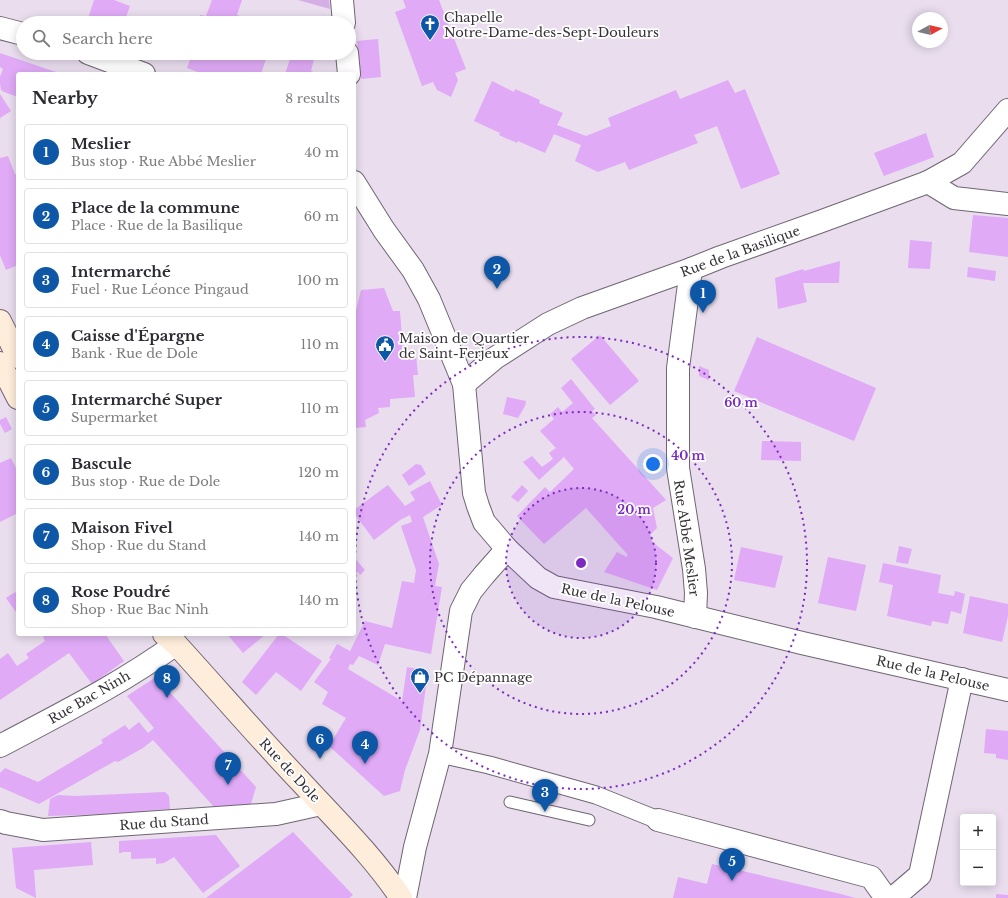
<!DOCTYPE html>
<meta charset="utf-8">
<style>
:root{--surface:#fff;--page:#f2f2f3;--text:#2b2b33;--muted:#7c7c81;--line:#e1e1e2;--accent:#0d57a6}
body{margin:0;font-family:"Libre Baskerville",serif;background:var(--page);color:var(--text)}
.controls{position:absolute;right:12px;bottom:12px;display:grid;overflow:hidden;border-radius:4px;box-shadow:0 2px 10px #0003}
.controls button{width:36px;height:36px;display:grid;place-items:center;padding:0;border:0;border-bottom:1px solid var(--line);background:var(--surface);color:var(--text);font:20px sans-serif}
.compass{position:absolute;left:912px;top:12px;width:36px;height:36px;border-radius:50%;background:var(--surface);box-shadow:0 2px 10px #0003;rotate:82deg}
.you{position:absolute;left:653px;top:464px;width:14px;height:14px;margin:-10px;border:3px solid #fff;border-radius:50%;background:#1a73e8;box-shadow:0 0 0 6px #1a73e833}
.badge{display:grid;place-items:center;width:26px;height:26px;border-radius:50%;background:var(--accent);color:#fff;font-size:13px;font-weight:700}
.pin{position:absolute;translate:-50% -33px;filter:drop-shadow(0 1px 2px #0008)}
.pin::after{content:'';position:absolute;top:21px;width:14px;height:12px;background:inherit;clip-path:polygon(0 0,100% 0,50% 100%)}
.list{margin:0;padding:0;list-style:none}
h2{display:flex;justify-content:space-between;align-items:center;height:52px;margin:0;padding:0 16px;font-size:17px}
h2 small{font-size:13px;font-weight:400;color:var(--muted)}
.list li{display:grid;grid-template-columns:26px 1fr auto;gap:12px;align-items:center;box-sizing:border-box;height:56px;margin:0 8px 8px;padding:0 8px;border:1px solid var(--line);border-radius:4px}
.list b{display:block;font-size:15px;white-space:nowrap}
.list p{margin:0;font-size:13px;white-space:nowrap;color:var(--muted)}
.list em{font-size:13px;font-style:normal;color:var(--muted)}
.icon{flex:none;width:22px;height:22px;fill:none;stroke:currentColor;stroke-width:2;stroke-linecap:round;stroke-linejoin:round}
.map{position:relative;flex:none;width:1008px;height:898px;overflow:hidden}
.search{position:absolute;background:var(--surface);box-shadow:0 2px 10px #0003;left:16px;top:16px;width:340px;height:44px;display:flex;align-items:center;gap:10px;box-sizing:border-box;padding:0 14px;border-radius:22px;color:var(--muted);font-size:15px}
.panel{position:absolute;background:var(--surface);box-shadow:0 2px 10px #0003;left:16px;top:72px;width:340px;height:564px;border-radius:4px}
.map>svg:first-child{display:block}
</style>
<div class="map">
<svg width="1008" height="898" viewBox="0 0 1008 898">
<rect width="100%" height="100%" fill="#e9ddee"/>
<polygon fill="#d5aee5" points="298,0 329,0 330,9"/>
<g fill="#e0aaf6">
<polygon points="94,0 114,0 130,6 124,23 87,22"/>
<polygon points="212,0 242,0 237,15 259,23 197,23 200,15 206,16"/>
<polygon points="403,0 439,0 466,69 455,73 458,80 451,97 437,90 433,82 422,86 395,12 406,8"/>
<polygon points="378,39 381,77 361,79 357,41"/>
<polygon points="0,53 59,73 59,74 18,74 18,97 4,92 1,90 0,83 0,77 3,69 0,67"/>
<polygon points="187,53 268,53 261,74 203,74 187,68 191,57 186,55"/>
<polygon points="292,53 297,53 314,59 311,71 318,74 285,74"/>
<polygon points="728,80 735,93 745,89 780,174 741,189 717,126 694,135 698,143 629,170 625,162 598,172 575,161 581,145 554,134 545,153 518,141 517,143 499,135 500,133 474,121 492,81 514,92 515,89 540,100 539,103 563,113 557,125 586,136 611,126 608,118 676,90 680,99"/>
<polygon points="0,94 11,111 0,118"/>
<polygon points="926,133 934,157 884,176 874,153"/>
<polygon points="8,156 15,174 18,173 18,265 6,270 0,255 0,158"/>
<polygon points="973,215 1008,218 1008,257 969,252"/>
<polygon points="910,240 932,242 930,269 908,268"/>
<polygon points="840,261 839,283 803,283 807,302 778,309 775,278 803,269 804,271"/>
<polygon points="968,267 996,271 995,281 967,277"/>
<polygon points="384,288 393,311 400,311 403,351 416,355 418,375 413,375 415,397 390,399 390,407 378,408 379,413 365,420 366,427 354,428 354,339 355,339 354,315 355,314 361,290"/>
<polygon points="600,335 639,381 610,405 571,359"/>
<polygon points="757,337 876,388 854,441 734,391"/>
<polygon points="699,366 709,370 709,380 699,376"/>
<polygon points="571,379 595,409 592,411 596,415 592,418 666,500 653,508 657,528 650,535 653,539 651,541 673,558 657,590 604,572 617,552 627,557 627,554 586,508 544,544 517,516 545,487 550,492 574,469 564,457 539,480 523,462 532,456 542,467 553,459 549,453 556,448 540,431 554,419 550,414 558,407 562,412 573,403 561,388"/>
<polygon points="507,397 526,401 525,406 518,418 503,414"/>
<polygon points="6,417 12,429 5,433 0,424 0,420"/>
<polygon points="762,441 801,442 801,461 761,460"/>
<polygon points="11,458 18,472 18,513 0,522 0,463"/>
<polygon points="416,464 421,465 426,474 409,486 402,475"/>
<polygon points="430,481 442,505 423,517 439,564 435,586 442,587 431,654 385,644 378,665 359,656 353,665 350,664 348,669 402,701 407,667 428,671 420,730 405,770 400,791 384,796 329,746 346,718 322,704 328,692 314,682 331,659 329,658 337,644 350,651 365,621 392,628 402,581 414,583 416,570 401,526 412,522 410,515 400,520 374,540 354,513 354,510 388,485 405,506 415,500 410,492"/>
<polygon points="522,485 528,491 518,502 511,497"/>
<polygon points="899,546 912,549 908,564 896,562"/>
<polygon points="741,547 783,556 775,588 734,580"/>
<polygon points="354,557 365,570 360,575 358,572 354,575"/>
<polygon points="828,557 866,565 856,611 818,603"/>
<polygon points="883,563 941,575 938,593 954,596 955,591 965,594 961,614 951,611 948,624 932,621 931,626 887,616 893,585 879,582"/>
<polygon points="15,592 18,597 18,615 6,598"/>
<polygon points="970,596 1008,604 1008,616 1002,642 963,633"/>
<polygon points="48,634 105,634 124,661 92,684 69,653 0,700 0,659 8,653 17,666 29,658 26,654 45,641 43,637"/>
<polygon points="227,634 266,634 243,653"/>
<polygon points="279,634 282,634 322,661 301,691 276,672 256,695 242,682"/>
<polygon points="156,677 256,787 250,807 216,809 153,740 143,748 118,762 115,761 39,804 0,787 0,773 5,768 38,782 103,743 101,740 125,725 129,730 139,722 148,733 154,728 127,696"/>
<polygon points="986,729 1008,731 1008,760 996,758 996,754 984,753"/>
<polygon points="165,792 169,796 170,809 142,811 142,813 48,816 50,799 58,795 75,796"/>
<polygon points="293,832 353,895 349,898 206,898"/>
<polygon points="216,835 240,866 203,893 174,857 164,863 156,864 156,858 131,859 131,852 122,852 122,853 119,853 119,841"/>
<polygon points="91,842 93,865 34,870 36,898 16,888 12,848"/>
<polygon points="712,864 841,894 855,898 673,898 678,877 707,884"/>
<polygon points="996,894 1008,895 1008,898 996,898"/>
</g>
<g fill="none" stroke-linecap="round" stroke-linejoin="round">
<defs>
<polyline id="service" points="510,802 589,820"/>
<polyline id="pedestrian" points="440,754 489,765 596,795 658,820"/>
<g id="minor">
<polyline points="342,0 344,23"/>
<polyline points="0,28 23,34"/>
<polyline points="88,53 144,74"/>
<polyline points="347,53 349,74"/>
<polyline points="354,182 384,230 413,270 429,299 464,384 474,493 478,506 484,522 507,549 538,578 554,587 656,607 802,643 1008,690"/>
<polyline points="928,182 954,198 1008,204"/>
<polyline points="691,269 678,368 678,468 694,569 696,593 695,617"/>
<polyline points="464,384 495,358 548,324 582,308 691,269 721,257 822,221 928,182 962,163 1008,110"/>
<path d="M0,746C60,714 121,684 176,644"/>
<polyline points="658,820 871,877 886,898"/>
<polyline points="0,821 6,823 43,830 276,814 321,804"/>
<polyline points="405,898 415,847 440,754 461,611 471,591 484,575 507,549"/>
<polyline points="893,898 920,875 962,679"/>
</g>
<g id="secondary">
<polyline points="0,321 18,357"/>
<polyline points="0,363 18,398"/>
<path d="M164,634L176,644C218,690 259,738 302,783C336,820 373,856 401,898"/>
</g>
</defs>
<use href="#service" stroke="#6f6573" stroke-width="13"/>
<use href="#pedestrian" stroke="#6f6573" stroke-width="19"/>
<use href="#minor" stroke="#6f6573" stroke-width="24"/>
<use href="#secondary" stroke="#6f6573" stroke-width="24"/>
<use href="#service" stroke="#fff" stroke-width="11"/>
<use href="#pedestrian" stroke="#fff" stroke-width="17"/>
<use href="#minor" stroke="#fff" stroke-width="22"/>
<use href="#secondary" stroke="#ffeddb" stroke-width="22"/>
</g>
<circle cx="581" cy="563" r="75" fill="#7b2cbf" fill-opacity=".12"/>
<g fill="none" stroke="#7b2cbf" stroke-width="2" stroke-dasharray="2 4">
<circle cx="581" cy="563" r="75"/>
<circle cx="581" cy="563" r="151"/>
<circle cx="581" cy="563" r="226"/>
</g>
<defs>
<symbol id="church-pin" viewBox="-11 -11 22 30"><path d="M0 17L-7.5 6A9.5 9.5 0 1 1 7.5 6Z" fill="#0d57a6" stroke="#fff"/><path d="M-1.2-6h2.4v3.5h3.3v2.4h-3.3V6h-2.4V-.1h-3.3v-2.4h3.3Z" fill="#fff"/></symbol>
<symbol id="civic-pin" viewBox="-11 -11 22 30"><path d="M0 17L-7.5 6A9.5 9.5 0 1 1 7.5 6Z" fill="#0d57a6" stroke="#fff"/><path d="M-.6-6.5H3V-4.5H.6V-3L4-1V1h2V6H-6V1h2V-1L-.6-3ZM-1.2 2.5V6h2.4V2.5Z" fill="#fff"/></symbol>
<symbol id="shop-pin" viewBox="-11 -11 22 30"><path d="M0 17L-7.5 6A9.5 9.5 0 1 1 7.5 6Z" fill="#0d57a6" stroke="#fff"/><path d="M-5-2.5h2.3a2.7 3.5 0 0 1 5.4 0H5L5.5 6h-11ZM-1.5-2.5h3a1.5 2.3 0 0 0-3 0Z" fill="#fff"/></symbol>
</defs>
<g fill-rule="evenodd">
<use href="#church-pin" x="419" y="13" width="22" height="30"/>
<use href="#civic-pin" x="374" y="334" width="22" height="30"/>
<use href="#shop-pin" x="409" y="666" width="22" height="30"/>
</g>
<g text-anchor="middle" stroke-width="3.5" stroke-linejoin="round" paint-order="stroke">
<g font-size="13" fill="#363137" stroke="#fff" text-anchor="start">
<text x="444" y="22">Chapelle<tspan x="444" dy="15">Notre-Dame-des-Sept-Douleurs</tspan></text>
<text x="399" y="343">Maison de Quartier<tspan x="399" dy="15">de Saint-Ferjeux</tspan></text>
<text x="434" y="682">PC Dépannage</text>
</g>
<g font-size="13" fill="#363137" stroke="#fff">
<text transform="translate(740 251) rotate(-20)" y="5">Rue de la Basilique</text>
<text transform="translate(687 538) rotate(82)" y="5">Rue Abbé Meslier</text>
<text transform="translate(618 600) rotate(12)" y="5">Rue de la Pelouse</text>
<text transform="translate(933 673) rotate(13)" y="5">Rue de la Pelouse</text>
<text transform="translate(89 697) rotate(-30)" y="5">Rue Bac Ninh</text>
<text transform="translate(290 770) rotate(47)" y="5">Rue de Dole</text>
<text transform="translate(164 822) rotate(-4)" y="5">Rue du Stand</text>
</g>
</g>
<circle cx="581" cy="563" r="6" fill="#7b2cbf" stroke="#fff" stroke-width="2"/>
<g font-size="12" text-anchor="middle" font-weight="bold" fill="#7b2cbf" stroke="#fff" stroke-width="3.5" stroke-linejoin="round" paint-order="stroke">
<text x="741" y="407">60 m</text>
<text x="688" y="460">40 m</text>
<text x="634" y="514">20 m</text>
</g>
</svg>
<div class="controls">
<button>+</button>
<button>−</button>
</div>
<svg class="compass" viewBox="-18 -18 36 36"><path d="M0-13l5 13h-10z" fill="#e53935"/><path d="M0 13l5-13h-10z" fill="#7c7c81"/></svg>
<div class="you"></div>
<div class="pin badge" style="left:703px;top:313px">1</div>
<div class="pin badge" style="left:497px;top:289px">2</div>
<div class="pin badge" style="left:545px;top:812px">3</div>
<div class="pin badge" style="left:365px;top:764px">4</div>
<div class="pin badge" style="left:732px;top:881px">5</div>
<div class="pin badge" style="left:320px;top:759px">6</div>
<div class="pin badge" style="left:228px;top:785px">7</div>
<div class="pin badge" style="left:167px;top:698px">8</div>
<div class="search"><svg class="icon" aria-label="search" viewBox="0 0 24 24"><circle cx="10" cy="10" r="6"/><path d="M15 15l6 6"/></svg>Search here</div>
<section class="panel">
<h2>Nearby<small>8 results</small></h2>
<ul class="list">
<li><span class="badge">1</span><div><b>Meslier</b><p>Bus stop · Rue Abbé Meslier</p></div><em>40 m</em></li>
<li><span class="badge">2</span><div><b>Place de la commune</b><p>Place · Rue de la Basilique</p></div><em>60 m</em></li>
<li><span class="badge">3</span><div><b>Intermarché</b><p>Fuel · Rue Léonce Pingaud</p></div><em>100 m</em></li>
<li><span class="badge">4</span><div><b>Caisse d'Épargne</b><p>Bank · Rue de Dole</p></div><em>110 m</em></li>
<li><span class="badge">5</span><div><b>Intermarché Super</b><p>Supermarket</p></div><em>110 m</em></li>
<li><span class="badge">6</span><div><b>Bascule</b><p>Bus stop · Rue de Dole</p></div><em>120 m</em></li>
<li><span class="badge">7</span><div><b>Maison Fivel</b><p>Shop · Rue du Stand</p></div><em>140 m</em></li>
<li><span class="badge">8</span><div><b>Rose Poudré</b><p>Shop · Rue Bac Ninh</p></div><em>140 m</em></li>
</ul>
</section>
</div>
